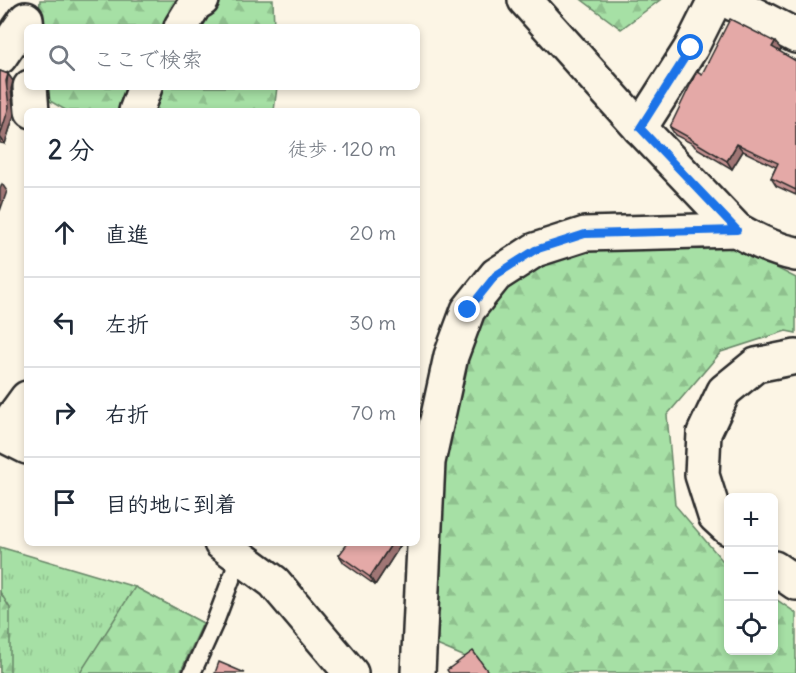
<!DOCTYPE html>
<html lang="ja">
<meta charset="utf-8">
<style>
:root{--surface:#fff;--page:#f2f2f3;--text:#1f2937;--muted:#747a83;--line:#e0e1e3}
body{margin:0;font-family:Delius,"Klee One",sans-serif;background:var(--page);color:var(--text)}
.controls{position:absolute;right:18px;bottom:18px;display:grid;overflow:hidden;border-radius:9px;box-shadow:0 3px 9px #0003}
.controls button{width:54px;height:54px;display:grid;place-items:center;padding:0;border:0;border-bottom:2px solid var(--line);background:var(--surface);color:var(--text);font:30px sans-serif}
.stop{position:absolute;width:18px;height:18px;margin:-14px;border:4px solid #1a73e8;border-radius:50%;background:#fff}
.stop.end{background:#1a73e8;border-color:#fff;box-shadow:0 2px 6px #0008}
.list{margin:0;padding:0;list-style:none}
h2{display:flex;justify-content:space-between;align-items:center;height:78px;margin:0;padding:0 24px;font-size:26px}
h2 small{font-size:20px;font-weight:400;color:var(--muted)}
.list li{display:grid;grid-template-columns:39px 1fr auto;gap:18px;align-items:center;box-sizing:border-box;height:90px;padding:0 24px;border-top:2px solid var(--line)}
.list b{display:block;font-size:22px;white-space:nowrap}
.list em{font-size:20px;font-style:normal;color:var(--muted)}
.icon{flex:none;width:33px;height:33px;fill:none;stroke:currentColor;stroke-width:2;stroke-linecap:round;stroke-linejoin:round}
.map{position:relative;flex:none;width:796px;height:673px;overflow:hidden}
.search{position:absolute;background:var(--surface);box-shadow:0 3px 9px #0003;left:24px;top:24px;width:396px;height:66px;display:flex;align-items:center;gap:15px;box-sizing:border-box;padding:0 21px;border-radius:9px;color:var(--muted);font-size:22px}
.panel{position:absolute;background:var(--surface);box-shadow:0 3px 9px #0003;left:24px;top:108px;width:396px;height:438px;border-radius:9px}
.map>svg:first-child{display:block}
</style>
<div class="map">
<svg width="796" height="673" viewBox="0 0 796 673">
<defs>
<pattern id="grass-tufts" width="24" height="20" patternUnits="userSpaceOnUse" patternTransform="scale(1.5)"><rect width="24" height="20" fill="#a6e0a5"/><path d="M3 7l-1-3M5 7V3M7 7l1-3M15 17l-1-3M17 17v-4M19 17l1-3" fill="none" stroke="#8fc08e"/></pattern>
<pattern id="forest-firs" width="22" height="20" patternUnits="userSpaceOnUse" patternTransform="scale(1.5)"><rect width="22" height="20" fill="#a6e0a5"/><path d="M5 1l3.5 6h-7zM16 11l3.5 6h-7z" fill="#8fc08e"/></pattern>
</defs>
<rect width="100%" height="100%" fill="#fcf5e5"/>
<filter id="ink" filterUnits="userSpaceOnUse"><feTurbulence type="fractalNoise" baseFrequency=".0167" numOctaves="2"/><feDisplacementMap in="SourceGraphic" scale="12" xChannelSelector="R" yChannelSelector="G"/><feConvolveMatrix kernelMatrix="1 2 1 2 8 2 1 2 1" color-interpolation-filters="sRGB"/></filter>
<g filter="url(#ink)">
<polygon fill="url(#grass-tufts)" stroke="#688668" stroke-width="1.5" points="0,547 135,587 203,623 165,673 0,673"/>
<g fill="url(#forest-firs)" stroke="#688668" stroke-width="1.5">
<polygon points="40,0 273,0 274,27 41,27 39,14"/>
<polygon points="582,0 660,0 621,29"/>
<polygon points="48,87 277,87 274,111 67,111 50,101"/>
<polygon points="718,238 796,278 796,333 786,331 721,352 667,415 675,505 728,567 728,650 774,650 774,598 796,613 796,673 485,673 470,659 425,640 430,532 461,347 499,296 555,252"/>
<polygon points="135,587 203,623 180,673 80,673"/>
<polygon points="0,592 10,608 10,673 0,673"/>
</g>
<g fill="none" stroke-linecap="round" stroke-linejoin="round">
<defs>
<polyline id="service" points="192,673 215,622 240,556"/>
<g id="minor">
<polyline points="726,0 796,36"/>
<polyline points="0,57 26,19 27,29"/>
<polyline points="30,87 32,111"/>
<polyline points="1,434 27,447"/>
<polyline points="221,543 274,582 351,673"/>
<polyline points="418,673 428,462 451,356 468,310 496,275 535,250 585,234 737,230"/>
</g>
<g id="tertiary">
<path d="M525,0L640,128L737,230C756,241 775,250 796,254"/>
<polyline points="181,27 195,4 202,0"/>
<polyline points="136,111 145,87"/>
<polyline points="640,128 691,48 715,0"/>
<polyline points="0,435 27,398"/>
</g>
<g id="primary">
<polyline points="728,528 715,516 702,475 704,433 724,391 756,365 796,357"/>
<polyline points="774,568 796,583"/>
</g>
</defs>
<use href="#service" stroke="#2b2b2b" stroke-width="21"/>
<use href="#minor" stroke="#2b2b2b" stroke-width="38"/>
<use href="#tertiary" stroke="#2b2b2b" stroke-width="38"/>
<use href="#primary" stroke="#2b2b2b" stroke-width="38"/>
<use href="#service" stroke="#fcf5e5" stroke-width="16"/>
<use href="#minor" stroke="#fcf5e5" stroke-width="33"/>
<use href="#tertiary" stroke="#fcf5e5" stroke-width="33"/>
<use href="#primary" stroke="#fcf5e5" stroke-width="33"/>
</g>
<g fill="#c49190" stroke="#2b2b2b" stroke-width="1.5">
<polygon points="781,49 779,52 796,61 796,195 776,186 771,178 776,167 743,151 732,169 695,147 693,144 675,135 670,127 702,74"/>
<polygon points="0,71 8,74 13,81 11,89 14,115 5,144 0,143"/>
<polygon points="402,543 375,585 344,563 339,555"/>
</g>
<g fill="#a07675" stroke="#2b2b2b" stroke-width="1.5">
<polygon points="775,42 781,49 778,55 772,47"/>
<polygon points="8,74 13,81 11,89 14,115 5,144 0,137"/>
<polygon points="737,144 743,151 732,169 727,161"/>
<polygon points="2,184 7,191 0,211 0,189"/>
<polygon points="392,543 402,543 375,585 370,577"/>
</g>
<g fill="#e4a9a7" stroke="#2b2b2b" stroke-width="1.5">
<polygon points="730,19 775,42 772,47 796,61 796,190 771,178 778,163 737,144 727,161 690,139 690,138 670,127 697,71 702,74"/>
<polygon points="0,71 8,74 6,81 9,107 0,136"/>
<polygon points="348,543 392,543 370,577 339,555"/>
<polygon points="473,651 489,673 449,673 447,670"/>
<polygon points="219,662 245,673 215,673"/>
</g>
</g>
<g fill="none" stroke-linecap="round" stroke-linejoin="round" filter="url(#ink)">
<polyline stroke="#1a73e8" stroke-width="8" points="468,310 496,275 535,250 585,234 737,230 640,128 691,48"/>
</g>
</svg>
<div class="controls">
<button>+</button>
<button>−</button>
<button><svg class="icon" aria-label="locate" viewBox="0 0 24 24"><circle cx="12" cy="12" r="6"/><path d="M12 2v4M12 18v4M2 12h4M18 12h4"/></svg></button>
</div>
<div class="stop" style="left:691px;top:48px"></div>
<div class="stop end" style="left:468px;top:310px"></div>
<div class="search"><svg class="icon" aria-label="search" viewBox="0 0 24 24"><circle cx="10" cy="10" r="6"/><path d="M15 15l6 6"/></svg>ここで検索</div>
<section class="panel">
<h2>2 分<small>徒歩 · 120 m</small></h2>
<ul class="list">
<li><svg class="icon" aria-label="ahead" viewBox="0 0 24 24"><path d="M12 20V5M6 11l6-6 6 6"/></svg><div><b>直進</b></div><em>20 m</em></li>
<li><svg class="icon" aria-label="left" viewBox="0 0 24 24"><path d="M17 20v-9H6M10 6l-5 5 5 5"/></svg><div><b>左折</b></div><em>30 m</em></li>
<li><svg class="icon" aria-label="right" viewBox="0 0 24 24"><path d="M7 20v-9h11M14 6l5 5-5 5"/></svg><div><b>右折</b></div><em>70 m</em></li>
<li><svg class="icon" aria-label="arrive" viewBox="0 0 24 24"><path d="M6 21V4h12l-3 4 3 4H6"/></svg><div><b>目的地に到着</b></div></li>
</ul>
</section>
</div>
